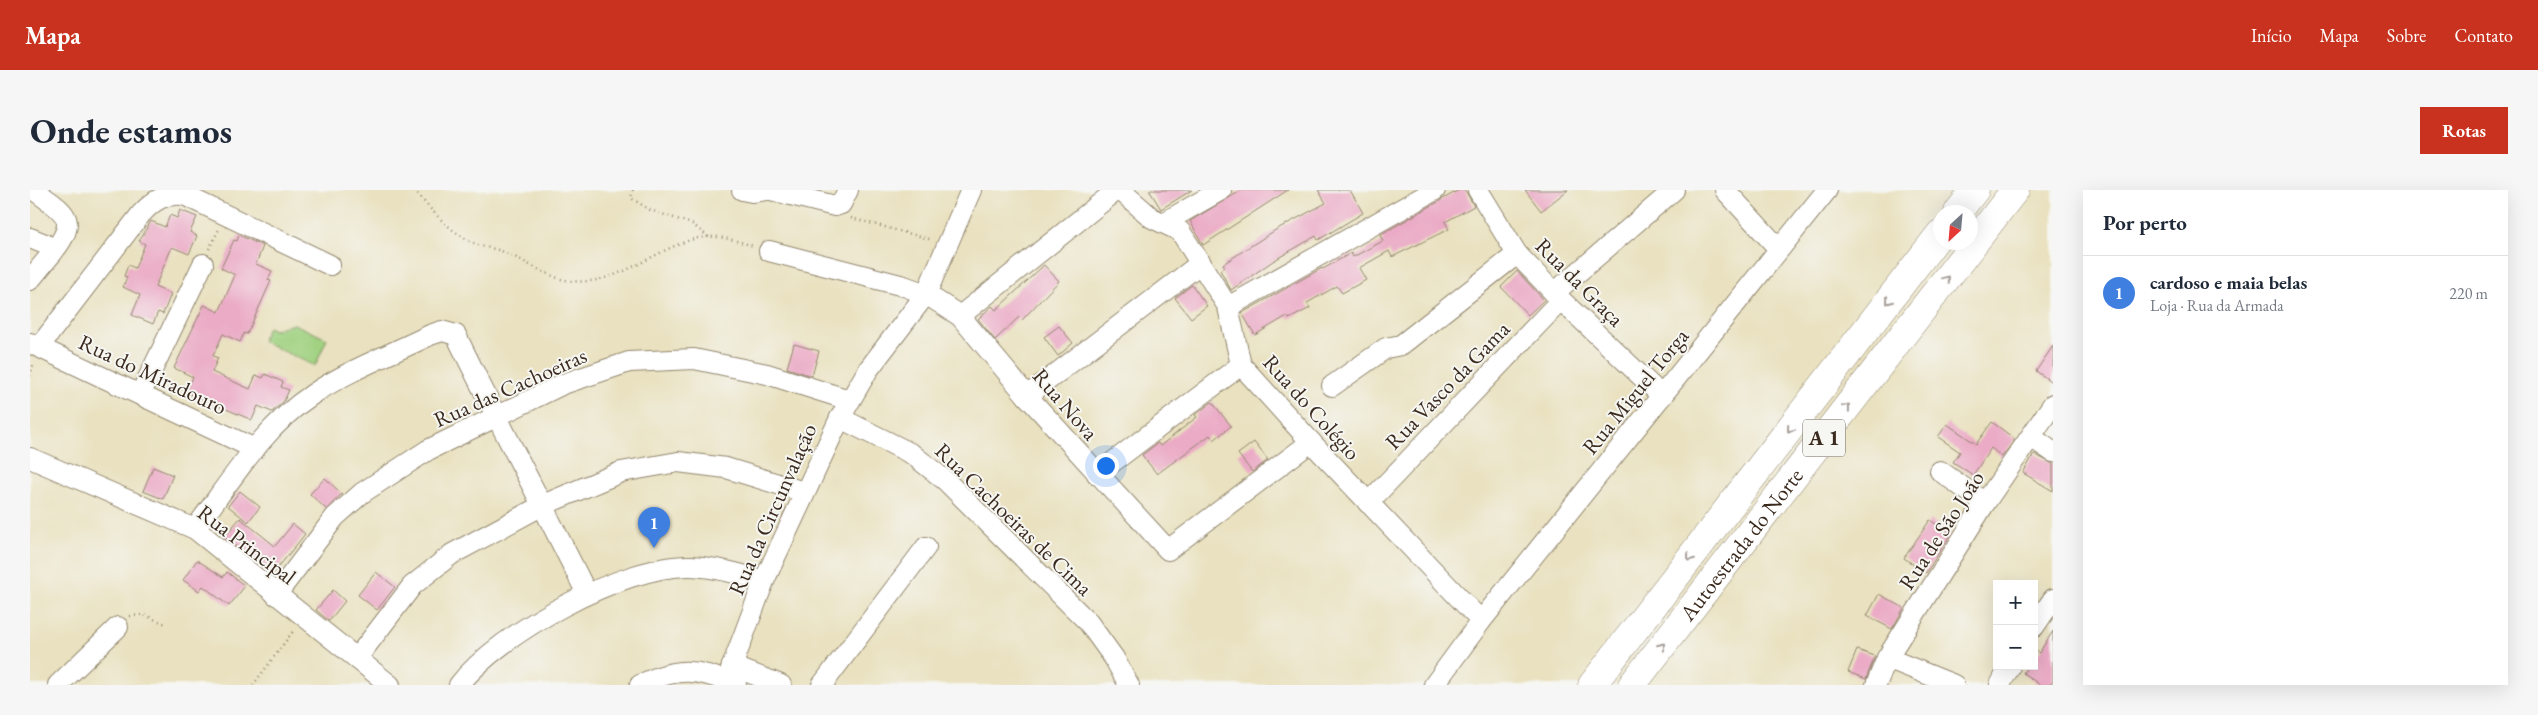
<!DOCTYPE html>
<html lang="pt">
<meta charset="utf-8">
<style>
:root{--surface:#fff;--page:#f6f6f7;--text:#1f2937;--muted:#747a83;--line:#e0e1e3;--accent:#c8321e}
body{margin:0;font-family:"EB Garamond",serif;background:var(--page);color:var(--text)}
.controls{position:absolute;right:15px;bottom:15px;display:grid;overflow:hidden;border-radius:0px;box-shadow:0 5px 20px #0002}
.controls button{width:45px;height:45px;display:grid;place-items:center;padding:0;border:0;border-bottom:1px solid var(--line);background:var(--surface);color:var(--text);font:25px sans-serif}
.compass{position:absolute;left:1903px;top:15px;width:45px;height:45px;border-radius:50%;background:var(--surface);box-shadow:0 5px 20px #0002;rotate:206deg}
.you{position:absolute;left:1075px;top:275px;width:18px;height:18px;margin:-12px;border:4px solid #fff;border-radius:50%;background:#1a73e8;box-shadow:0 0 0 8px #1a73e833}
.badge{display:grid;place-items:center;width:32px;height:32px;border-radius:50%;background:var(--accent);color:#fff;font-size:16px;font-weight:700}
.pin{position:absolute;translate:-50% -41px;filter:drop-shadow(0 1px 2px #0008)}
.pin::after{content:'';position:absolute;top:26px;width:18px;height:15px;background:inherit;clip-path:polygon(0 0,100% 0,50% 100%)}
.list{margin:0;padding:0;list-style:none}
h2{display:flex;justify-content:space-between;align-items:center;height:65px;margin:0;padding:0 20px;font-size:21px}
h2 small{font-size:16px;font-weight:400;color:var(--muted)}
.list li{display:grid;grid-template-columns:32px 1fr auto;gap:15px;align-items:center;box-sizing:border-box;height:75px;padding:0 20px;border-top:1px solid var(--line)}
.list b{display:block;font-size:19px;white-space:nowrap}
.list p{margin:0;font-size:16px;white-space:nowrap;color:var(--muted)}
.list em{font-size:16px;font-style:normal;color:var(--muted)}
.map{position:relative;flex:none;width:2023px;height:495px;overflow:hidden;border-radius:0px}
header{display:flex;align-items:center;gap:30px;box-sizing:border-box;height:70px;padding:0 25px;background:var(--accent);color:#fff}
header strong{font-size:24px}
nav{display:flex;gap:28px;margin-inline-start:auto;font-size:18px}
.intro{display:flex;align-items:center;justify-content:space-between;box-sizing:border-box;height:120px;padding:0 30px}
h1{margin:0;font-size:35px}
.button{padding:12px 22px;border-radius:0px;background:var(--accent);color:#fff;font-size:18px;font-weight:700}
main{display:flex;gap:30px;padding:0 30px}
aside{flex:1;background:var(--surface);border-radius:0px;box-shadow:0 5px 20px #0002}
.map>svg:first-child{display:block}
</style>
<header>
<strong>Mapa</strong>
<nav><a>Início</a><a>Mapa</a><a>Sobre</a><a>Contato</a></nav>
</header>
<div class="intro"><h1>Onde estamos</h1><a class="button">Rotas</a></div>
<main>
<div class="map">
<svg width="2023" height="495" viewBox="0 0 2023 495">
<rect width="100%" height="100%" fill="#f6f6f2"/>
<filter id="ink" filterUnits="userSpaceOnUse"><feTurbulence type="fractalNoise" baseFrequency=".02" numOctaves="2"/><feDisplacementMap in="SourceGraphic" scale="10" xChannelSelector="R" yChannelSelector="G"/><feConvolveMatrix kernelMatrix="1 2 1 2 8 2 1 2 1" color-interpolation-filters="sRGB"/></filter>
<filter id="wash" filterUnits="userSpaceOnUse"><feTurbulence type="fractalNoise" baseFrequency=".0096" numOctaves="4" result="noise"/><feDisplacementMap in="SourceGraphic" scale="20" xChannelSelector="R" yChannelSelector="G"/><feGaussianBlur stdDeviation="1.12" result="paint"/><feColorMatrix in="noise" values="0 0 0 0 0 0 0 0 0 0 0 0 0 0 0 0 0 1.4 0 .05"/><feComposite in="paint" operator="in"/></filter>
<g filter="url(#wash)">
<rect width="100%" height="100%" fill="#e9e1bf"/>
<polygon fill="#a1d282" stroke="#6e7e50" points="264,134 297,149 285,176 232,151 238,137 244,140"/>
<g id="blocks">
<g fill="#ebabc6">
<polygon points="1119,0 1162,0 1131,19"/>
<polygon points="1212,0 1258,0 1173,55 1160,31"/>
<polygon points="1288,0 1320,0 1333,23 1288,50 1286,46 1243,71 1201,100 1190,80 1195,77 1193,74 1247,39 1296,13"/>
<polygon points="1429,0 1435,0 1444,16 1415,32 1419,39 1362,67 1359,61 1329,78 1336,90 1312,103 1307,96 1277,113 1280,118 1259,129 1257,126 1225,145 1212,123 1292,78 1293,79 1321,63 1323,67 1353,51 1350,45"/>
<polygon points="1495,0 1538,0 1511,21"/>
<polygon points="150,20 167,27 160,42 167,46 159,64 142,57 125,97 141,104 133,124 128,122 123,134 102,125 110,105 93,97 97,87 94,86 98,75 105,78 115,54 109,51 121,31 135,37 140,25 147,28"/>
<polygon points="209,45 233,56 226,74 242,81 238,90 241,91 217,144 214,143 210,152 193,144 183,166 188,168 182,182 220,199 226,185 233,188 235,184 253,192 251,197 259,200 254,211 242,222 228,216 222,230 156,202 163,187 144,178 174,115 189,122 205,85 191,78 204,50 207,51"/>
<polygon points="1014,75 1029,91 992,130 989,127 965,150 948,129 962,116 966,120"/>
<polygon points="1487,81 1514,110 1498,125 1471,97"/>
<polygon points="1162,95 1177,116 1161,128 1145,108"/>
<polygon points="1029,136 1043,153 1028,166 1014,147"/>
<polygon points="764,154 789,161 782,186 757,178"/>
<polygon points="2023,156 2023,193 2006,181"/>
<polygon points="1182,212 1201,236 1184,250 1180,245 1127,284 1112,265 1128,253 1130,256 1167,227 1165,225"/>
<polygon points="1962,232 1985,249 1972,267 1961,258 1943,285 1923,272 1930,262 1908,247 1917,234 1946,254"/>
<polygon points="1224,252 1238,270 1222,282 1208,264"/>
<polygon points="2004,264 2023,274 2023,301 1993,283"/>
<polygon points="123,277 143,285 133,309 113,301"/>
<polygon points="295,288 312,304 296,319 280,304"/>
<polygon points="210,301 230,317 218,332 198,316"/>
<polygon points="210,328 245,356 263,334 275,344 242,385 194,347"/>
<polygon points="1900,330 1921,344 1896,383 1874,368"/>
<polygon points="167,370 193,387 197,382 215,396 199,416 173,396 169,401 153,390"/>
<polygon points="346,382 365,397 347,420 328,405"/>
<polygon points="303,400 315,411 299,431 286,420"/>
<polygon points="1849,404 1874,418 1862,439 1837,426"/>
<polygon points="2023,441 2023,491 2020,495 2010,495 1993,483 1998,476 2004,476 2004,460 2009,463"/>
<polygon points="1827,460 1845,466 1836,489 1818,482"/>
</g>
</g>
</g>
<g filter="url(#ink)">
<use href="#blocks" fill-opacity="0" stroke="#92866e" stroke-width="1"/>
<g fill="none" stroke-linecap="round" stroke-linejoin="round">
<defs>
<g id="minor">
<path d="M4,0C33,22 51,27 23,62"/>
<polyline points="712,0 722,2 737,0"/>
<polyline points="741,0 805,16 811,14 818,0"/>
<polyline points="1090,0 1122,28 1150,41 1198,117 1211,175 1281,252 1451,431"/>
<polyline points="1448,0 1487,64 1531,110 1632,206"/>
<polyline points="1695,0 1749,59"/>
<polyline points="1135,32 1191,0"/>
<polyline points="0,48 15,54 23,62 0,90"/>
<polyline points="739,61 874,96 896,104 930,126 997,206 1138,360 1281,252"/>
<polyline points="1524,103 1644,0"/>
<polyline points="1198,117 1405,0"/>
<polyline points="930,126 1087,0"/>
<polyline points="0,153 225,259"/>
<path d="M9,157L111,24C124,10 135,3 154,5L300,75"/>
<polyline points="1302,196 1356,158 1371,155 1487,64"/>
<polyline points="111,203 173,74"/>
<polyline points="997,206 1171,73"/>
<polyline points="810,228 882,264 916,291 1058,432 1084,468 1099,495"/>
<polyline points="2001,247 2023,262"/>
<polyline points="0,268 165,339 360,495"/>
<polyline points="1910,281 1955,313"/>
<polyline points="1067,284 1211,175"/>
<polyline points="1338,313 1531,110"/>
<path d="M165,339C200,292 233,237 283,204C319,180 361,164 400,145L412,141L426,145C468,232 514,317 557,404"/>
<polyline points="246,405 305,327 332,303 398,260 533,194 599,172 664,169 737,184 819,210"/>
<polyline points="2004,437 2023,409"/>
<polyline points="327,468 382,396 422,364 513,315 591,282 648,272 696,278 774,302"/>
<polyline points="1857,468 1924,495"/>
<polyline points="702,476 751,495"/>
<polyline points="28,495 88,437"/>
<path d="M429,495C469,443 593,375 660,376C685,377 710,384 734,391"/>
<path d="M610,495C648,476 669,479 706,495"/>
<polyline points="695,495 734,391 810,228 838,180 896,104 941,0"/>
<polyline points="792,495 896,357"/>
<polyline points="1404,495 1451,431 1797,0"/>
<polyline points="1846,495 1857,468 1955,313 2023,214"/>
<polyline points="1970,495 1980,476"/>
</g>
<g id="highway">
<polyline points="1928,22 1945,0"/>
<polyline points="1562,495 1910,44"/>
<path id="s1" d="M1602,495L1985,0"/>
</g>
</defs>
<use href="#minor" stroke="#92866e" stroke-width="22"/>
<use href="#highway" stroke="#92866e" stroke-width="29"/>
<g stroke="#92866e" stroke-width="2.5" stroke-dasharray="1 4" stroke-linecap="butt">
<path d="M384,0C403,22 423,46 451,56C459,58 468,59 476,63C493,70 514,84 531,89C581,102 620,61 664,49C684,43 704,50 723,56"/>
<polyline points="603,0 601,8 620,20 662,34 680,48"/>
<polyline points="821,28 903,50"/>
<polyline points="179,59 189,39"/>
<polyline points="0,186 4,172"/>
<polyline points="100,426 114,425 136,434"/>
<polyline points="223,495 264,440"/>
</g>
<use href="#minor" stroke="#fff" stroke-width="20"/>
<use href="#highway" stroke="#fff" stroke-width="28"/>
</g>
<defs><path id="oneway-chevron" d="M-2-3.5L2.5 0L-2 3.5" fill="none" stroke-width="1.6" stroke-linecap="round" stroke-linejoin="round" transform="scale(1.25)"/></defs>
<g stroke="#a79f9a">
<use href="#oneway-chevron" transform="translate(1917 89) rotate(-52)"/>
<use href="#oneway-chevron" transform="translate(1859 111) rotate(128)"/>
<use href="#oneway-chevron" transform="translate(1817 217) rotate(-52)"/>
<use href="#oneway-chevron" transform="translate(1760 239) rotate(128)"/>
<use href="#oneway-chevron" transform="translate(1660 368) rotate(128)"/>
<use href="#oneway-chevron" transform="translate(1632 456) rotate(-52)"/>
</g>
</g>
<g text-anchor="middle" stroke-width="4" stroke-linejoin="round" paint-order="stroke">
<rect fill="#f6f6f2" stroke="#73675e" stroke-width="1" x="1773" y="229.5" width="42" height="37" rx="4"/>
<g font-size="21" font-weight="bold" fill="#3b2a1e">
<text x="1794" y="255">A 1</text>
</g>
<g font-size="22" fill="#3b2a1e" stroke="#f6f6f2">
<text transform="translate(1550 92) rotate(45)" y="8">Rua da Graça</text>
<text transform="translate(123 184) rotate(25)" y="8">Rua do Miradouro</text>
<text transform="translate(1417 195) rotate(-46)" y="8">Rua Vasco da Gama</text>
<text transform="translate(480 197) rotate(-24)" y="8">Rua das Cachoeiras</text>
<text transform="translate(1605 201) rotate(-51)" y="8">Rua Miguel Torga</text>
<text transform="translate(1036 214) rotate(49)" y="8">Rua Nova</text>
<text transform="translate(1282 217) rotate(48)" y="8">Rua do Colégio</text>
<text transform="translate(742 319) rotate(-66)" y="8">Rua da Circunvalação</text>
<text transform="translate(984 329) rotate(44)" y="8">Rua Cachoeiras de Cima</text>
<text transform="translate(1911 340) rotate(-57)" y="8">Rua de São João</text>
<text transform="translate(217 354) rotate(37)" y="8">Rua Principal</text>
<text dy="8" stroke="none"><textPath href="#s1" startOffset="178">Autoestrada do Norte</textPath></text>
</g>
</g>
</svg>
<div class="controls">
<button>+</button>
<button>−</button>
</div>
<svg class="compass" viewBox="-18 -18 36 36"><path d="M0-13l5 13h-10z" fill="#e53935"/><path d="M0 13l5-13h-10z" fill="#747a83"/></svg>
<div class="you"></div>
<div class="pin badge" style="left:624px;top:358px;background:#3f7fe0">1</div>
</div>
<aside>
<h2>Por perto<small></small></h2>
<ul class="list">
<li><span class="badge" style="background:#3f7fe0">1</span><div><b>cardoso e maia belas</b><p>Loja · Rua da Armada</p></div><em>220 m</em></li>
</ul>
</aside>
</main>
